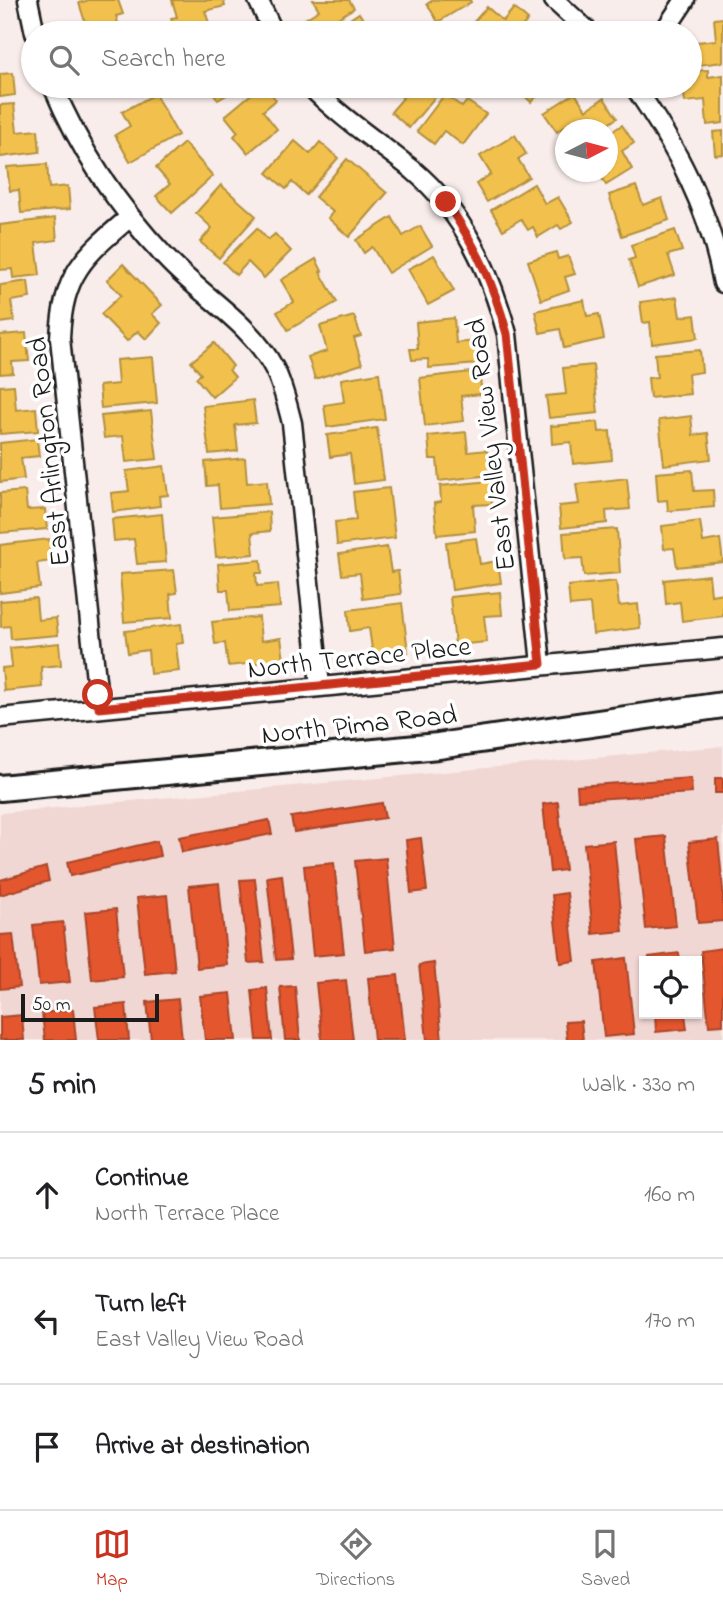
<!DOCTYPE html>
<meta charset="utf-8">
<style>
:root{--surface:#fff;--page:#f6f6f6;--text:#202124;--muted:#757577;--line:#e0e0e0;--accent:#c8321e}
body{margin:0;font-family:"Indie Flower",sans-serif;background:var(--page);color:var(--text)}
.controls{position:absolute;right:21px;bottom:21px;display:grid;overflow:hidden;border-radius:0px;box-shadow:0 2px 5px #0004}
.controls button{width:63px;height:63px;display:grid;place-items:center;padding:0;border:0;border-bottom:2px solid var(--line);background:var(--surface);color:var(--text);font:35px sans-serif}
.compass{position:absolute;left:555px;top:119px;width:63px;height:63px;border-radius:50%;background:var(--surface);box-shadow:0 2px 5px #0004;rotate:84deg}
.scale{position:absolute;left:21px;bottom:18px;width:138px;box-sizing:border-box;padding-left:7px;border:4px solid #1c1c1c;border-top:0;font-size:19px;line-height:24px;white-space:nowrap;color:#1c1c1c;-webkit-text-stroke:5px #fff;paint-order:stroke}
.stop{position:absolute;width:21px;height:21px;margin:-16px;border:5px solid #c8321e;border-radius:50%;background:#fff}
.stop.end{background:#c8321e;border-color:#fff;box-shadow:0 2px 7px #0008}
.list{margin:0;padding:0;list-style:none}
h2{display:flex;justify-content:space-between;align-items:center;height:91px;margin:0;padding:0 28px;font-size:30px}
h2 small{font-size:23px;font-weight:400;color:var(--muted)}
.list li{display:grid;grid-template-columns:46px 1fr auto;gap:21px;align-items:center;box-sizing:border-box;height:126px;padding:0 28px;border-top:2px solid var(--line)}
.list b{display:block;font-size:26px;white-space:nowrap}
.list p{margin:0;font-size:23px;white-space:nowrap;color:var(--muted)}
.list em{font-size:23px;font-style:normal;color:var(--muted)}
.icon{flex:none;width:38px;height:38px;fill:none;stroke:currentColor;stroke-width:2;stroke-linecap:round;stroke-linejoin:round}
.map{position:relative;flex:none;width:723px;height:1040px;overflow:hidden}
.search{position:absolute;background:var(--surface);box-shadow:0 2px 5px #0004;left:21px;right:21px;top:21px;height:77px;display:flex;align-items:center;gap:18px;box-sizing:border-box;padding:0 24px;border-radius:38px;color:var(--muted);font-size:26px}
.sheet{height:469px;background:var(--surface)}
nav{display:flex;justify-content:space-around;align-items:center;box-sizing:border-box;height:98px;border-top:2px solid var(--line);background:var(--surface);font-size:19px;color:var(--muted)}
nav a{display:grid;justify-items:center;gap:4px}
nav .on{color:var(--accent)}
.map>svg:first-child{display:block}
</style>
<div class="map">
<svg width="723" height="1040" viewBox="0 0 723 1040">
<rect width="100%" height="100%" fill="#f9edeb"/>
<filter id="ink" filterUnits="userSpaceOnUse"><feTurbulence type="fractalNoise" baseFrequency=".0143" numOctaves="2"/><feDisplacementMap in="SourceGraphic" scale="14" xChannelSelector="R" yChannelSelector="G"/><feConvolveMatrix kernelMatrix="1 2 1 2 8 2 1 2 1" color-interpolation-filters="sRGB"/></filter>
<g filter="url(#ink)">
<path fill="#f1d7d3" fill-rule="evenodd" d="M723,746V1040H0V813ZM644,961H697V1014H644Z"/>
<g fill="#f2c14e" stroke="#b2903f" stroke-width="2">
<polygon points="89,0 118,0 123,14 116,16 121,33 71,33 87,28 79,3"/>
<polygon points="172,0 223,0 225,6 205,11 211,29 195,33 175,33 171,18 177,17"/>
<polygon points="313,0 349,0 354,8 314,33 305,19 319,10"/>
<polygon points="433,0 470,0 471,2 438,22 427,4"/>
<polygon points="487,7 503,21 514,8 528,20 516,33 464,33"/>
<polygon points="359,13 371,31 380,25 385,33 329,33"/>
<polygon points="723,18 723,62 699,65 697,42 716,40 714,19"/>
<polygon points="708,70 708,77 723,75 723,123 707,125 705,100 685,102 683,86 690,86 690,71"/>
<polygon points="13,73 15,95 0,97 0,74"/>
<polygon points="108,86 143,86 112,96"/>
<polygon points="209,86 242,86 218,100"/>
<polygon points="261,86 265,86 276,100 263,111 277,129 248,153 234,136 238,132 225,116"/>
<polygon points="389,86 436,86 441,90 409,128 391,112 403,98"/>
<polygon points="514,86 547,86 531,102"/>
<polygon points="575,93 586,110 604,98 617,118 599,130 566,130 564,127 557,132 544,113"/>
<polygon points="155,94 178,135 130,162 115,135 130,126 122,112"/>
<polygon points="445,94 462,107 467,101 486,114 463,145 444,131 434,144 417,131"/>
<polygon points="14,104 17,132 38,130 40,152 0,157 0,105"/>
<polygon points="622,125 634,143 622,151 632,169 606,185 598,172 608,172 608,134"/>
<polygon points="723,131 723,154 715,155 713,132"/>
<polygon points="515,135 526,154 518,159 529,177 487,202 476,184 491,174 480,156"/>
<polygon points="295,141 310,154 320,142 338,158 306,195 292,182 286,189 267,173"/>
<polygon points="184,143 213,176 172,213 156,196 170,184 156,168"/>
<polygon points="347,159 387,193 349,237 328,218 333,212 315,197"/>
<polygon points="47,164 49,188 68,186 70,209 21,213 19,190 10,191 7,167"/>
<polygon points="534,184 545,204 558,197 573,222 561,229 558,225 538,237 533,227 528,230 521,219 503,230 491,210"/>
<polygon points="221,185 256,216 219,258 200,242 212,228 196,213"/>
<polygon points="636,186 643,205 662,198 669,220 622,236 609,195"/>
<polygon points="392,217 403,236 420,226 432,246 388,273 372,247 364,253 356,240"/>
<polygon points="55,218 57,240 36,243 40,275 13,278 12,269 0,270 0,225"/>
<polygon points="257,228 268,240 275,234 291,251 264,278 248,262 236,275 223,262"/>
<polygon points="675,230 682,251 668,255 675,275 638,287 629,260 635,258 631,245"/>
<polygon points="556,252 558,259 568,256 575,274 565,277 569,290 541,300 528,261"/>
<polygon points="434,255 454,291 428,305 408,269"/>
<polygon points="316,259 322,271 320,272 337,302 288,330 277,312 294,302 281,280"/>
<polygon points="123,264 162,305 152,314 161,323 146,339 138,331 127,341 101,314 121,295 107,280"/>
<polygon points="28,281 30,298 11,301 14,321 0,323 0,285"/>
<polygon points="677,297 680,317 695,315 698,338 652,344 650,322 643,323 640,302"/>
<polygon points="584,300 587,316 599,314 604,339 564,348 560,329 540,333 535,311"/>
<polygon points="354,316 361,336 354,338 362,364 315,379 308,357 327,351 320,326"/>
<polygon points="454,318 456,343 476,341 478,364 429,368 428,359 412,360 410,349 418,349 416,322"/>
<polygon points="26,333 29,361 12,362 13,373 0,374 0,335"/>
<polygon points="214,343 233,366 229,370 235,377 212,397 196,378 201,374 191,362"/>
<polygon points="700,350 702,372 688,374 690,394 650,398 648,378 657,377 655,354"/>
<polygon points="153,357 157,403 101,408 99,386 118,384 116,360"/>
<polygon points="593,365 598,413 549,418 546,396 566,394 563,368"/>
<polygon points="479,371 482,394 461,396 464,421 425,426 420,378"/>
<polygon points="379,373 385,419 327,427 324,405 344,402 341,379"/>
<polygon points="14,385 16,410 36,408 38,431 0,434 0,386"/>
<polygon points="253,400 256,423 235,425 238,451 209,454 203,406"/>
<polygon points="151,411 157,459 126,462 123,436 104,438 101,416"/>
<polygon points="691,416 693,435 708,433 711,459 664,465 659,420"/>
<polygon points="598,422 599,432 610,431 612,460 573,464 571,442 552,444 551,426"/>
<polygon points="377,428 384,480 354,484 350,454 330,457 327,435"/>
<polygon points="466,432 468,452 487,450 490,475 439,481 437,459 430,459 428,436"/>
<polygon points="37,439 39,456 21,458 24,479 0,482 0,443"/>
<polygon points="245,458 247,483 267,481 269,504 220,508 218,485 207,486 205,462"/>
<polygon points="164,466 168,495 159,496 160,506 113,512 111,493 129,491 126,471"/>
<polygon points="692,470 694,491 713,490 714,507 668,511 667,500 658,501 656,473"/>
<polygon points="627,478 630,509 606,511 607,523 561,528 559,506 579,504 576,484"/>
<polygon points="490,481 492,504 473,505 475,531 437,535 434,503 441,502 440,486"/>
<polygon points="389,488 395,538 337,545 335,522 356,520 353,492"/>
<polygon points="25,491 27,510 45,509 47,529 0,533 0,493"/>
<polygon points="269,512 270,531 252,533 254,554 216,557 212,517"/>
<polygon points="162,514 166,562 137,564 134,539 114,541 112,519"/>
<polygon points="700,521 703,542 720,539 723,562 677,567 674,548 664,549 662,526"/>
<polygon points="617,529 620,573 584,576 582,558 565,559 563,533"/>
<polygon points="476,538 480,564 498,561 501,583 452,590 446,542"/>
<polygon points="49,539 52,561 37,563 40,588 0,593 0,545"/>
<polygon points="387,547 391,572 398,571 401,594 363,599 360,573 342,575 339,554"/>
<polygon points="261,560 262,573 256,573 257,586 278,584 280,607 230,611 228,590 220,590 218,564"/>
<polygon points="174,570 177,593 170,594 172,618 124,622 120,574"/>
<polygon points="709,575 711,595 723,593 723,616 682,621 680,602 666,604 664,580"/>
<polygon points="616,581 619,606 638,604 640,628 593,634 590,604 570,606 568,586"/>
<polygon points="500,592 502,615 484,616 487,642 455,645 450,597"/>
<polygon points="36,598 38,620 56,618 58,635 11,639 10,626 1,627 0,601"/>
<polygon points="402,603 408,652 373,656 369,628 350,631 348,610"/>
<polygon points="259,617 261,641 281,638 284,660 228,666 225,643 215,644 212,622"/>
<polygon points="181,624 183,643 176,644 179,671 150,674 148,650 128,653 125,631"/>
<polygon points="59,643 61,665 41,667 42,687 4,691 2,668 12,667 10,648"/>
</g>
<g fill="#e4572e" stroke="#a84529" stroke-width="2">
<polygon points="691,778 692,793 578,800 577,786"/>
<rect x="715" y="778" width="8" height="15"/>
<polygon points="558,802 565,870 550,872 543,804"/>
<polygon points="382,803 385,818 294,832 291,817"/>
<polygon points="269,820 272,834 182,852 179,837"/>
<polygon points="666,836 676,926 646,929 636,839"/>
<polygon points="421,838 427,891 411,893 406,840"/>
<polygon points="718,839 723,889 723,921 698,923 689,842"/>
<polygon points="157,841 160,856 70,876 67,862"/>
<polygon points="614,841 623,931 593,934 584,844"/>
<polygon points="386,858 395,948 365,951 355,861"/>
<polygon points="334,863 344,953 313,956 304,866"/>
<polygon points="46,867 49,881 0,895 0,880"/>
<polygon points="282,875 291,959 276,960 267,877"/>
<polygon points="255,879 264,962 248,963 240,880"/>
<polygon points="219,883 227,965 197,968 189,886"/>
<polygon points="567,893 575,961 560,963 552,895"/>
<polygon points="167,895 175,971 145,974 137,898"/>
<polygon points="116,909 123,977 92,980 85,912"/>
<polygon points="63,922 70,982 39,985 33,925"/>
<polygon points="13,934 19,987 0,989 0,935"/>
<polygon points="723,948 723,1025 709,1026 701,951"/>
<polygon points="679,953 680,961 649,961 649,957"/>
<polygon points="626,958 634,1034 604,1037 596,962"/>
<polygon points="434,963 442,1040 427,1040 419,965"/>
<polygon points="398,975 405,1040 374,1040 368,978"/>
<polygon points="346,980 353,1040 322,1040 316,983"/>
<polygon points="295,986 300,1040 285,1040 280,987"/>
<polygon points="267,988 272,1040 257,1040 252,990"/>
<polygon points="231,993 236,1040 205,1040 200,996"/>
<polygon points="178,999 182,1040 151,1040 147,1002"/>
<polygon points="126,1004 129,1040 99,1040 95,1007"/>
<polygon points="73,1009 76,1040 45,1040 42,1013"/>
<polygon points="655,1014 685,1014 687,1029 656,1032"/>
<polygon points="22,1015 24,1040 0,1040 0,1017"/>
<polygon points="581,1021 583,1040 567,1040 565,1022"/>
</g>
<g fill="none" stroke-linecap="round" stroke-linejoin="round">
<defs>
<g id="street">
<polyline points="28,0 35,33"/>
<polyline points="258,0 274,33"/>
<polyline points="554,0 590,33"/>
<polyline points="663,33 685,0"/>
<path d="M53,86C80,151 118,207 166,258C200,295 250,322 274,368C283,385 287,404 292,423L320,686"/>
<path d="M310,86C341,118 378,142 413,170C464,213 490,271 507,334L541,664"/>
<path d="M634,86C676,146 710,210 723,283"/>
<path d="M99,708L60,338C63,274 83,257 130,217"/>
<polyline points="0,718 723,648"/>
</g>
<polyline id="secondary" points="0,788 438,746 723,705"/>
</defs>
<use href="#street" stroke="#1c1c1c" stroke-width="23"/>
<use href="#secondary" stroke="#1c1c1c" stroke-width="30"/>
<use href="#street" stroke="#fff" stroke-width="18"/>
<use href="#secondary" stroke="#fff" stroke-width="24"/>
</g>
</g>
<g fill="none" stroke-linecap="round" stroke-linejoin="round" filter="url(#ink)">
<path stroke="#c8321e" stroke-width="9" d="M98,695L99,708L541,664L507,334C493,282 476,246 446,202"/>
</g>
<g text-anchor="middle" stroke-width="7" stroke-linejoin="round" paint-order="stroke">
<g font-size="28" fill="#1c1c1c" stroke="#fff">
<text transform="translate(489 445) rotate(-97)" y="10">East Valley View Road</text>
<text transform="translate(47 452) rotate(-96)" y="10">East Arlington Road</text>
<text transform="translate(359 656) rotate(-6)" y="10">North Terrace Place</text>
<text transform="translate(359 723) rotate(-6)" y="10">North Pima Road</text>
</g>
</g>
</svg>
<div class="controls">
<button><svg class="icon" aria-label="locate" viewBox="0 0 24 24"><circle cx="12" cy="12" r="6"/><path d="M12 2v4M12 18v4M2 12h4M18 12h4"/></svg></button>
</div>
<svg class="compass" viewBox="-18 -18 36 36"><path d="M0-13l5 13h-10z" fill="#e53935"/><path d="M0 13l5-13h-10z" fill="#757577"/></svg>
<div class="scale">50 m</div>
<div class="stop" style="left:98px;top:695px"></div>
<div class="stop end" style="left:446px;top:202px"></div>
<div class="search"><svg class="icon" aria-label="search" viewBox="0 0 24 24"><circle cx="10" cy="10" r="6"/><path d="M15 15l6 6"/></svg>Search here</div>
</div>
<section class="sheet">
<h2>5 min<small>Walk · 330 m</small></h2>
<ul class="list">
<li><svg class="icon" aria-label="ahead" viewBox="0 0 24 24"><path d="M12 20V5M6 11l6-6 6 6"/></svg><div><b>Continue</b><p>North Terrace Place</p></div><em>160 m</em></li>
<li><svg class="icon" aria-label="left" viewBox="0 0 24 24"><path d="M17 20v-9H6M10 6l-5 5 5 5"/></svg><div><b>Turn left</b><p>East Valley View Road</p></div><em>170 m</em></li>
<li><svg class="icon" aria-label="arrive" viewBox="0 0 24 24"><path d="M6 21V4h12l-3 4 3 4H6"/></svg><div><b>Arrive at destination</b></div></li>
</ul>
</section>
<nav>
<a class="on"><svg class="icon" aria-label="map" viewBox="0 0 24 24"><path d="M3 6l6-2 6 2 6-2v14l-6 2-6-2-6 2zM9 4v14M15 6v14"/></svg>Map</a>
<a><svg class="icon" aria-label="directions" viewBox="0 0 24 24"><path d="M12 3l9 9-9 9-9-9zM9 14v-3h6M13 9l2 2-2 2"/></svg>Directions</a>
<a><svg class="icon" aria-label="saved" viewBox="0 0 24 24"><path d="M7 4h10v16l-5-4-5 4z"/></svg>Saved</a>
</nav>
